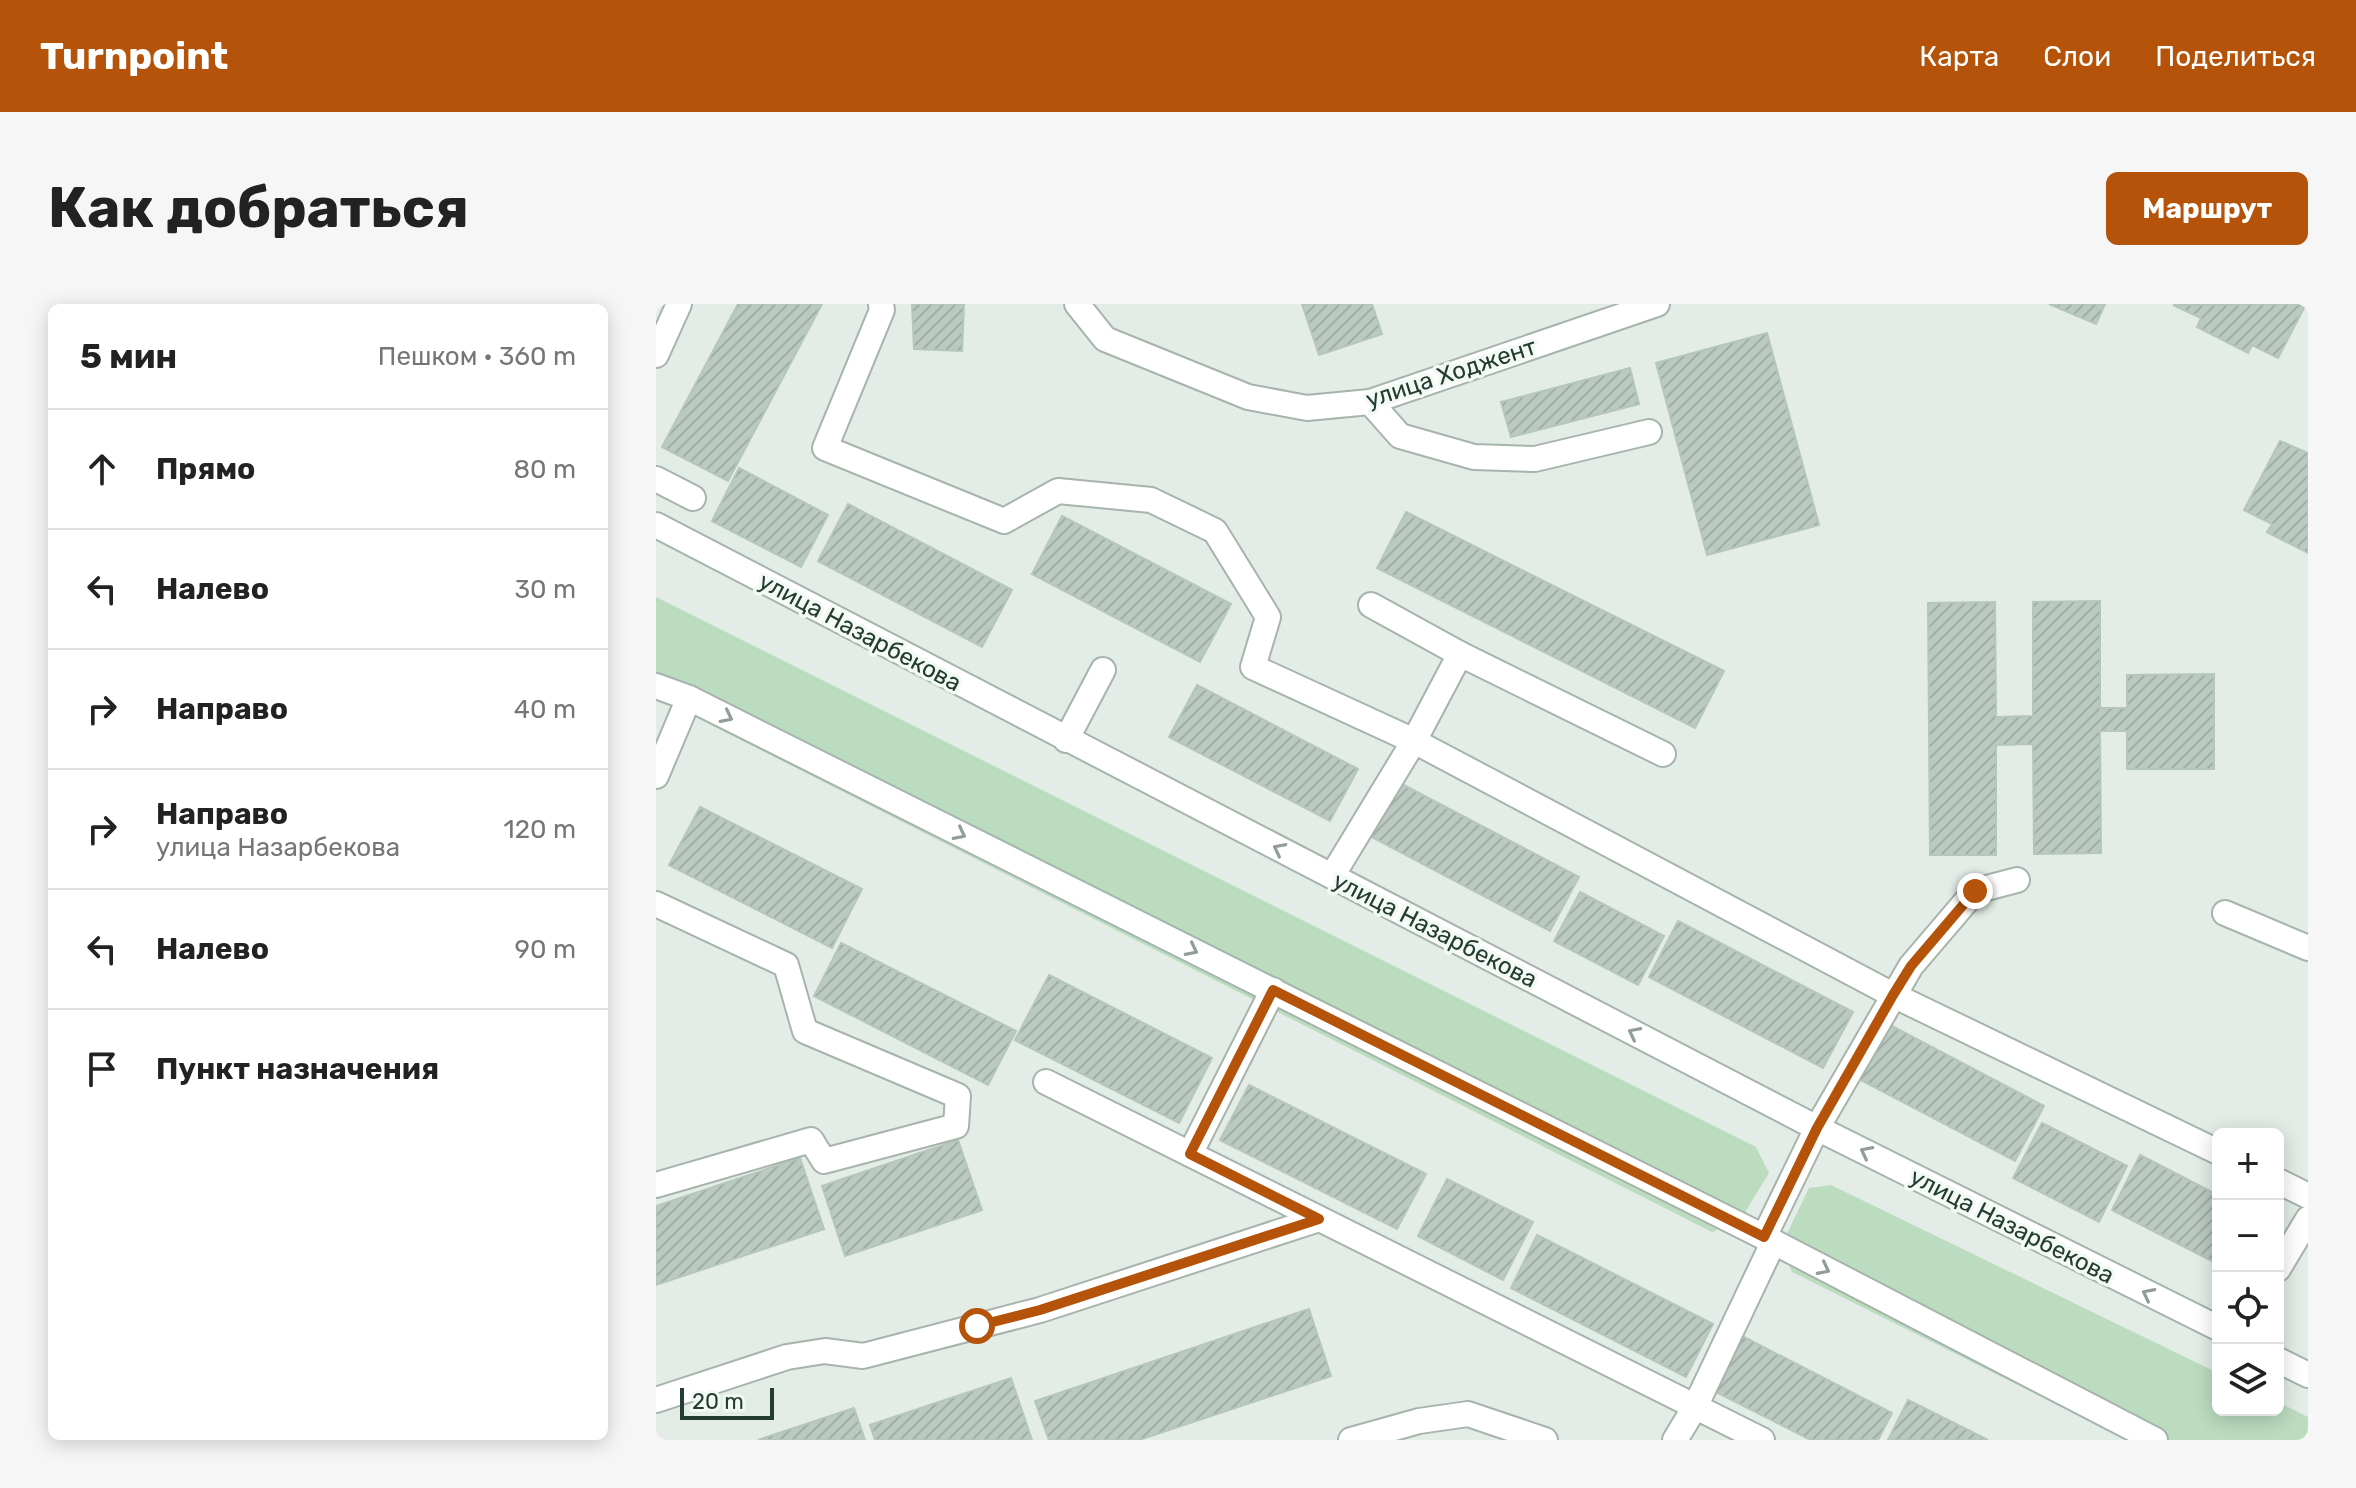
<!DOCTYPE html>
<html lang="ru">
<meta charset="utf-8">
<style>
:root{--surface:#fff;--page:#f6f6f6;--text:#222;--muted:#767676;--line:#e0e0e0;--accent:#b45309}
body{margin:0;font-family:Rubik,sans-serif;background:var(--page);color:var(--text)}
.controls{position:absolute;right:24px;bottom:24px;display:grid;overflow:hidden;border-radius:12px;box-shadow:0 4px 20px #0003}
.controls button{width:72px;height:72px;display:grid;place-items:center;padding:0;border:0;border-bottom:2px solid var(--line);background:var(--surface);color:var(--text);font:40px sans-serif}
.scale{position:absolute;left:24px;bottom:20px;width:94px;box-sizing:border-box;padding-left:8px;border:4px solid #233d31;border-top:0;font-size:22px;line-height:28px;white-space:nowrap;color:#233d31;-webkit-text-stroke:6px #f3f9f5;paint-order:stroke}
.stop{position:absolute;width:24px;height:24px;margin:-18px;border:6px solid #b45309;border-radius:50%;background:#fff}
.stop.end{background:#b45309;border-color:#fff;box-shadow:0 2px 8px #0008}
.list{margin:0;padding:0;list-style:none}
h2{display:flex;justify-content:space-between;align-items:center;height:104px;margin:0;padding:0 32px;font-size:34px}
h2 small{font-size:26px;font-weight:400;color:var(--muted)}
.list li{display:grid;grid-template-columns:52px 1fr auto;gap:24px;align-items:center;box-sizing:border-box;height:120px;padding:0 32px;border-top:2px solid var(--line)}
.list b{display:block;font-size:30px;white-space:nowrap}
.list p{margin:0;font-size:26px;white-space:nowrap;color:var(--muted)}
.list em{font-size:26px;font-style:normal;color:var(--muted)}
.icon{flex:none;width:44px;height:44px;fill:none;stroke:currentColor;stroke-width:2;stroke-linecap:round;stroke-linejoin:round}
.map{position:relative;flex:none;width:1652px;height:1136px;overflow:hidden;border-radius:12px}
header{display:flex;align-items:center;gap:48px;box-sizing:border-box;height:112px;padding:0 40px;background:var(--accent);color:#fff}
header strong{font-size:38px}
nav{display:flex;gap:44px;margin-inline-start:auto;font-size:28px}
.intro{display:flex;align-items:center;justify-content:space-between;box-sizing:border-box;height:192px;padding:0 48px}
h1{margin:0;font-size:56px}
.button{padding:20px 36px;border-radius:12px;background:var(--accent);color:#fff;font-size:28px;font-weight:700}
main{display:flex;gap:48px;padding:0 48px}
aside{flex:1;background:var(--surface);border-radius:12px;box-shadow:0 4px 20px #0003}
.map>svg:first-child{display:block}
</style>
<header>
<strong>Turnpoint</strong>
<nav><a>Карта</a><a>Слои</a><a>Поделиться</a></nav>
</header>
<div class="intro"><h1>Как добраться</h1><a class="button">Маршрут</a></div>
<main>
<aside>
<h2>5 мин<small>Пешком · 360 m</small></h2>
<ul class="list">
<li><svg class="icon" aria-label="ahead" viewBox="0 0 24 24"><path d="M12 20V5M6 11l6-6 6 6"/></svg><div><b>Прямо</b></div><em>80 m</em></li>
<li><svg class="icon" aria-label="left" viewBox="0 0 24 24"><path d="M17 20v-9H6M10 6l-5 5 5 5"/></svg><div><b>Налево</b></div><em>30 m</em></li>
<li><svg class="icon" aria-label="right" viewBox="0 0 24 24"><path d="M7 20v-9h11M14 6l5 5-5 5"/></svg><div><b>Направо</b></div><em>40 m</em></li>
<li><svg class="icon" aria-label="right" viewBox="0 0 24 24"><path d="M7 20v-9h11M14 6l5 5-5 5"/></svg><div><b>Направо</b><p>улица Назарбекова</p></div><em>120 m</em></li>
<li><svg class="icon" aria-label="left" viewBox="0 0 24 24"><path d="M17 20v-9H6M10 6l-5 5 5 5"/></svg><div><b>Налево</b></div><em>90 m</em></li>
<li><svg class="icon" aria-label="arrive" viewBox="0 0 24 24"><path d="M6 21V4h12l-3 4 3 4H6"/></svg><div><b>Пункт назначения</b></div></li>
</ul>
</aside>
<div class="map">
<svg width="1652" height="1136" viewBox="0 0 1652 1136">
<defs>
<pattern id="building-hatch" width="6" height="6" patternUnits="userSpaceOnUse" patternTransform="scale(2)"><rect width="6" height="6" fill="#bbcac1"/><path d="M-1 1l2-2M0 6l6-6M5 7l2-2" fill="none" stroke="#a0aea6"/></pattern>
</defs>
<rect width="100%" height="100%" fill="#e3ece6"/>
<g fill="#bcdcbf">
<polygon points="0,293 1100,843 1113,869 1085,915 1056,928 0,393"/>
<polygon points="1175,881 1562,1069 1562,1106 1622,1106 1622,1098 1652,1113 1652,1136 1472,1136 1136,968 1125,942 1153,884"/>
</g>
<g fill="url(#building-hatch)" stroke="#b5c6bc" stroke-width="2">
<polygon points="82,0 166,0 72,177 6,143"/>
<polygon points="256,0 308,0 306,47 258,45"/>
<polygon points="646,0 716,0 726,30 663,51"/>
<polygon points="1393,0 1449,0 1440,20"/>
<polygon points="1650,0 1622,54 1596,41 1592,49 1541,23 1545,14 1517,1"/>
<polygon points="1111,29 1163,221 1051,251 1000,59"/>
<polygon points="974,64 983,100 855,133 845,98"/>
<polygon points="1624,137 1652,149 1652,249 1611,228 1616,220 1588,206"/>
<polygon points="83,164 172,211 145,263 56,217"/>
<polygon points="192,200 356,286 326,343 162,257"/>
<polygon points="750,208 1068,367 1039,424 721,264"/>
<polygon points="406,212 575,300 544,358 376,270"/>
<polygon points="1444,297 1444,404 1471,404 1471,371 1558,370 1558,465 1471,465 1471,427 1444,427 1445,549 1378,550 1377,440 1340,441 1340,551 1274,551 1272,299 1339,298 1340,413 1377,412 1377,298"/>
<polygon points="541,381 702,465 674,517 513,433"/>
<polygon points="740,477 923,573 894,627 712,531"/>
<polygon points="44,503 206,585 176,644 13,561"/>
<polygon points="924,588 1008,632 982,681 898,637"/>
<polygon points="1022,617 1197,708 1167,764 993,673"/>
<polygon points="185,639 360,727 332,781 158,692"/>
<polygon points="393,671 556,754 523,819 359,736"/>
<polygon points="1232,720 1388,802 1359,857 1203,775"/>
<polygon points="593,781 770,870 741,925 564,836"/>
<polygon points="1386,819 1471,862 1443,918 1357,874"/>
<polygon points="302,836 326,906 189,952 166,882"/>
<polygon points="1484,851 1562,891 1562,960 1456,906"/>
<polygon points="144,854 168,925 0,981 0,902"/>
<polygon points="791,875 877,918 847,976 762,932"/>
<polygon points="881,931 1057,1020 1030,1073 855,984"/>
<polygon points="653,1005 675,1072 483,1136 393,1136 379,1097"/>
<polygon points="1086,1032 1236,1109 1222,1136 1155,1136 1058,1087"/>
<polygon points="355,1074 376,1136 219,1136 214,1121"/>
<polygon points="1252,1096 1332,1136 1232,1136"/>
<polygon points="198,1104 209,1136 102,1136"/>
</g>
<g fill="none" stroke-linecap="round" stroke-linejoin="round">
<defs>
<g id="minor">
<polyline points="225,0 226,6 169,144 348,217 402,187 495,196 559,227 612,313 597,363 758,437 804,350 1007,450"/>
<polyline points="421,0 449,35 592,93 651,104 714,98 1001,0"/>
<polyline points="0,51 23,0"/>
<polyline points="714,98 744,132 818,153 879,155 993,128"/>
<polyline points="0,175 37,194"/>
<polyline points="0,221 1161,824 1562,1024"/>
<polyline points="715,301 804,350"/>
<polyline points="0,382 33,394 1108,933 1499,1136"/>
<polyline points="410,436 447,366"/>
<polyline points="0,472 33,394"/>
<polyline points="676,572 758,437 1237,691 1562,848"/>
<polyline points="0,600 130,661 149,727 302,792 300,822 168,857 155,836 0,881"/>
<polyline points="1569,609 1652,644"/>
<polyline points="390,778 1106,1136"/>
<polyline points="534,850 617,686"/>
<polyline points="1622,877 1652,892"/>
<polyline points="1108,933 1161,824 1255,662 1319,587 1361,576"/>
<polyline points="1622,965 1652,915"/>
<polyline points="1622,1056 1652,1071"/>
<polyline points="0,1096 131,1053 169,1047 207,1052 384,1006 663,915"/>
<polyline points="695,1136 763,1117 812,1110 889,1136"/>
<polyline points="1019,1136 1039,1103 1117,939"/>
</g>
</defs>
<use href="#minor" stroke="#a6b4ac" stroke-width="28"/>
<use href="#minor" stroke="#fff" stroke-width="24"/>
</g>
<defs><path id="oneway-chevron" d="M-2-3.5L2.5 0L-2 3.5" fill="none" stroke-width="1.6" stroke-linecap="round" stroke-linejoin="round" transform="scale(2)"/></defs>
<g stroke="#919e98">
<use href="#oneway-chevron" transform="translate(71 413) rotate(27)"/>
<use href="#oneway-chevron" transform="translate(304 530) rotate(27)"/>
<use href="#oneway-chevron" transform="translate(623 545) rotate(-153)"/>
<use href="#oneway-chevron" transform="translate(536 646) rotate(27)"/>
<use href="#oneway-chevron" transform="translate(978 729) rotate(-153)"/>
<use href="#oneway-chevron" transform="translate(1210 848) rotate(-153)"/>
<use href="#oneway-chevron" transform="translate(1168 965) rotate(27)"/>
<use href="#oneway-chevron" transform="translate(1492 990) rotate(-153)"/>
</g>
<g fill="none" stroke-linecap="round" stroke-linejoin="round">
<polyline stroke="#b45309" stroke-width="10" points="321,1022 384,1006 663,915 534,850 617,686 1108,933 1161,824 1237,691 1255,662 1319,587"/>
</g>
<g text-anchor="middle" stroke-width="7" stroke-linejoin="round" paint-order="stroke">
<g font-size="24" fill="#233d31" stroke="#f3f9f5">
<text transform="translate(795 69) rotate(-18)" y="8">улица Ходжент</text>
<text transform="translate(204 328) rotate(28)" y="8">улица Назарбекова</text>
<text transform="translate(779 626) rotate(27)" y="8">улица Назарбекова</text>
<text transform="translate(1356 922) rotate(27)" y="8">улица Назарбекова</text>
</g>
</g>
</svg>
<div class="controls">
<button>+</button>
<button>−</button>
<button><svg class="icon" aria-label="locate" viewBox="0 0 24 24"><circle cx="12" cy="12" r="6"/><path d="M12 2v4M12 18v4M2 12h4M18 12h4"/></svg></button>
<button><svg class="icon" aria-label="layers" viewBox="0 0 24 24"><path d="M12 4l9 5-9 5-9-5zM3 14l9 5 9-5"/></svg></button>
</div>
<div class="scale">20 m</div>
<div class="stop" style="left:321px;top:1022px"></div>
<div class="stop end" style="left:1319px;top:587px"></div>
</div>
</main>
